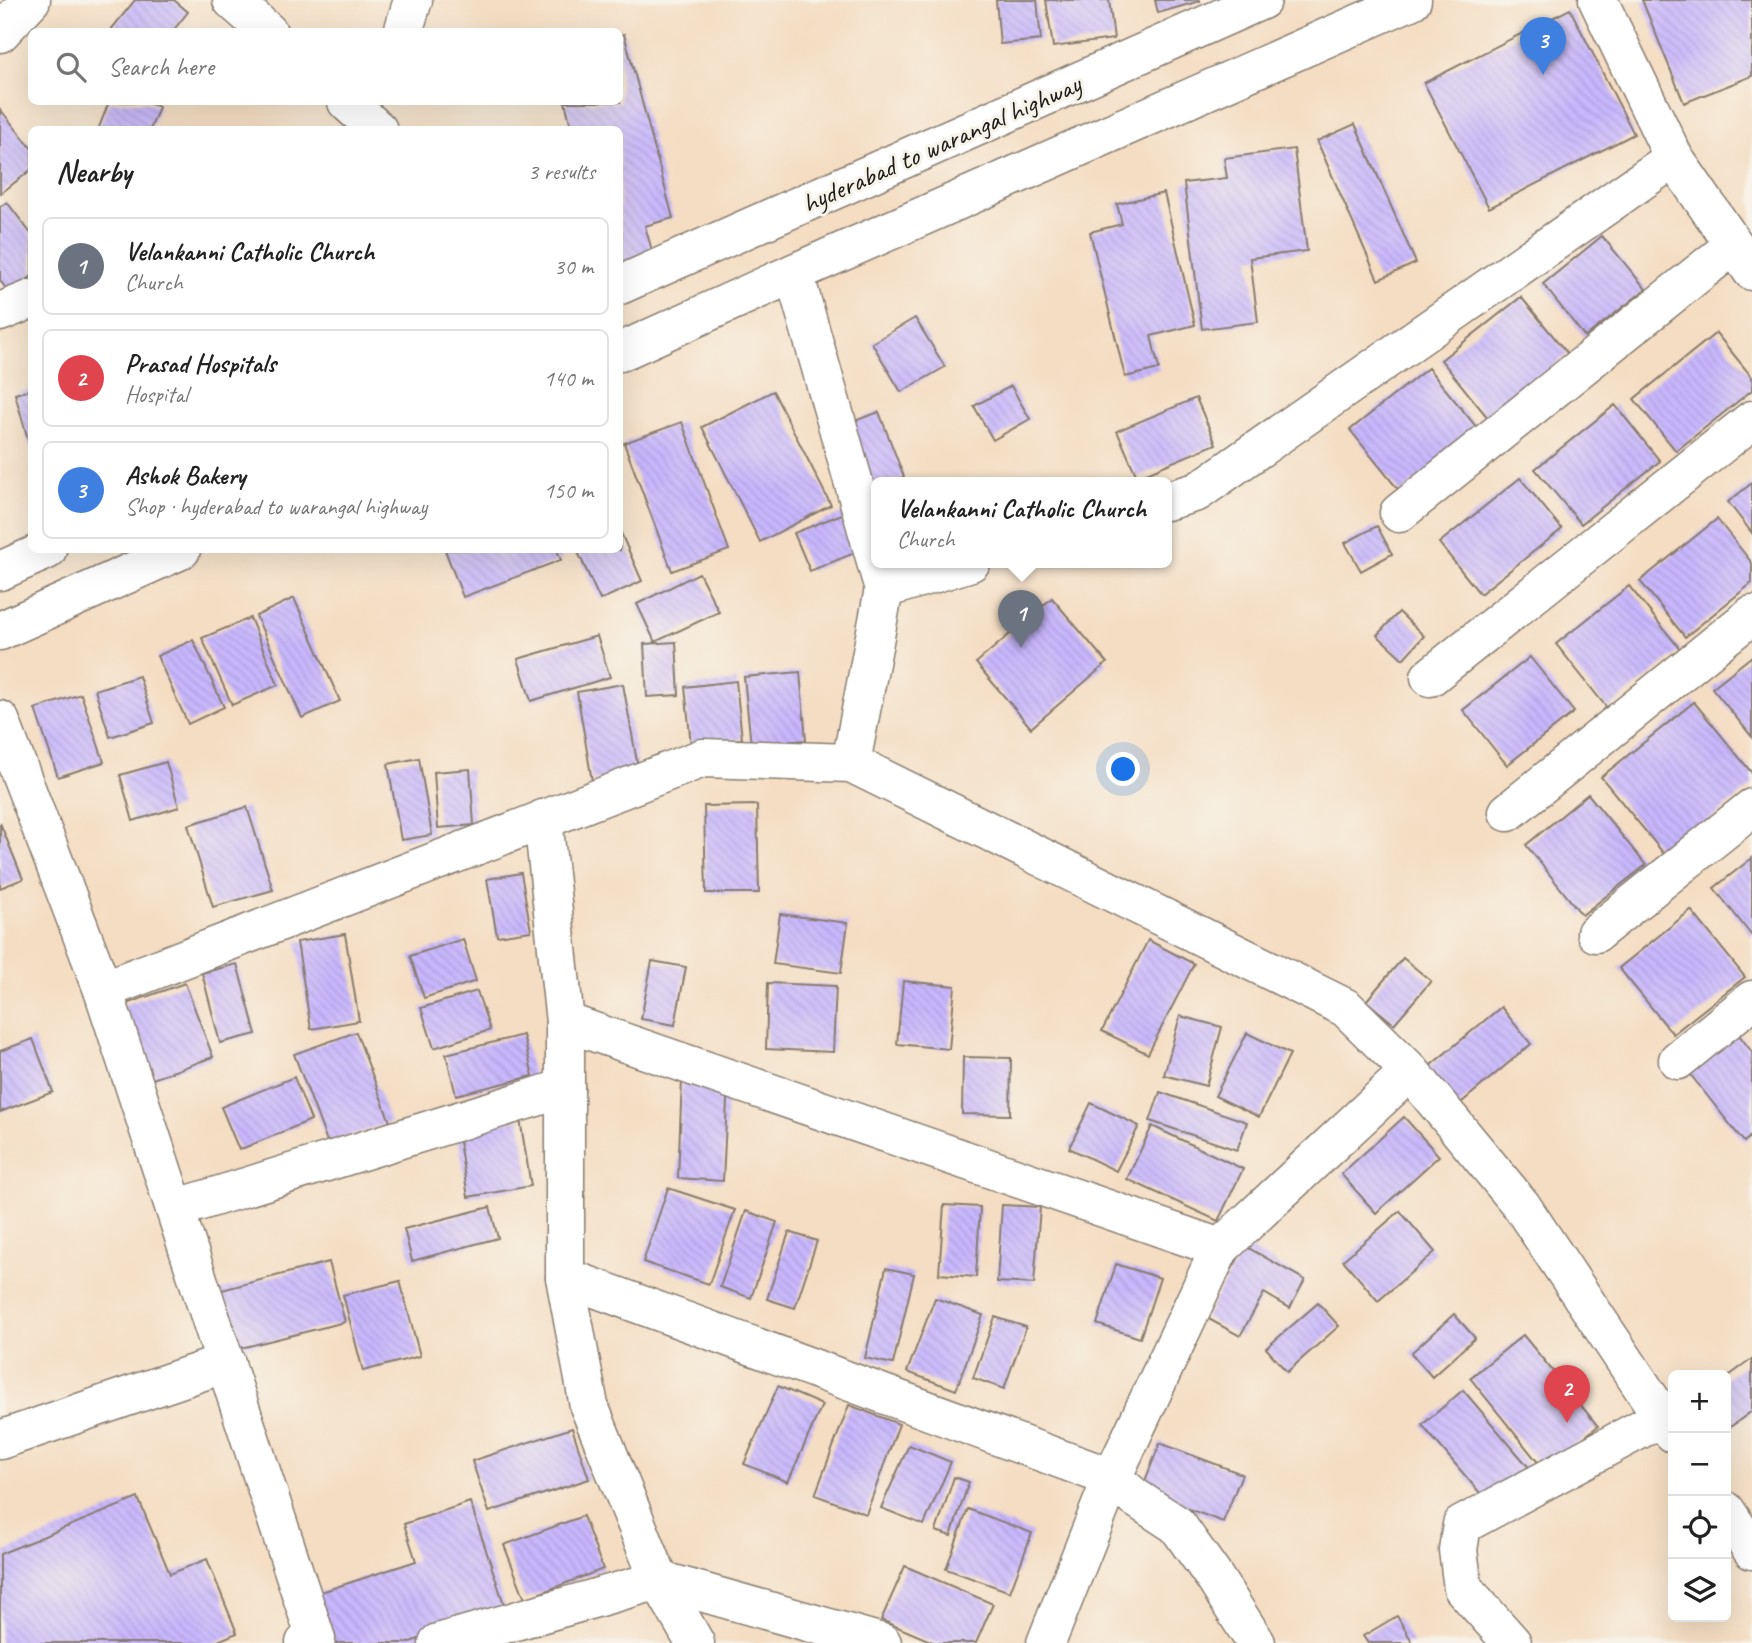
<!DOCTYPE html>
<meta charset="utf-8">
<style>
:root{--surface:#fff;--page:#f2f2f2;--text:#222;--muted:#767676;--line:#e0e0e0;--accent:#d93025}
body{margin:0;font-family:Caveat,sans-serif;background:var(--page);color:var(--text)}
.controls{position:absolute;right:21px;bottom:21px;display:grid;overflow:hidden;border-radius:10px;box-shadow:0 7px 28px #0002}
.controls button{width:63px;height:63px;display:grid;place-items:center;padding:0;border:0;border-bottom:2px solid var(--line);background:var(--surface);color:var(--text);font:35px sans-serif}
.you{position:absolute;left:1124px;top:770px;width:24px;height:24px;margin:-18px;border:5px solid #fff;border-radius:50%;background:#1a73e8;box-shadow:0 0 0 10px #1a73e833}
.badge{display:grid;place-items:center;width:46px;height:46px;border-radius:50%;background:var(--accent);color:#fff;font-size:23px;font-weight:700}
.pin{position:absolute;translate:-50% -58px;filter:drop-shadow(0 2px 4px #0008)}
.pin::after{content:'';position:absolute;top:37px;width:24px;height:21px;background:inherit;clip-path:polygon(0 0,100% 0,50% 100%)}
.popup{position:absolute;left:871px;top:477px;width:301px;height:91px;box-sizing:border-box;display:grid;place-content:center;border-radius:10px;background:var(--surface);filter:drop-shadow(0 2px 5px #0005);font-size:23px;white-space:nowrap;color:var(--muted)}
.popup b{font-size:26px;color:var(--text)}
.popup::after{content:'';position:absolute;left:50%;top:100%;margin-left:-14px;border:14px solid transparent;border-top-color:var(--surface)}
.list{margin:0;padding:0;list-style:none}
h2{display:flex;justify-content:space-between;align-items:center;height:91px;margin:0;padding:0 28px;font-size:30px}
h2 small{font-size:23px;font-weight:400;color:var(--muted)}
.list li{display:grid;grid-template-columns:46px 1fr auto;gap:21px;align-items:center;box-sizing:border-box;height:98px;margin:0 14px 14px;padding:0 14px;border:2px solid var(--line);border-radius:10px}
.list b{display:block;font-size:26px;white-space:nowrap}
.list p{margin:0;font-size:23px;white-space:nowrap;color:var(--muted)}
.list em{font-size:23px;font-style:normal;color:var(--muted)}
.icon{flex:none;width:38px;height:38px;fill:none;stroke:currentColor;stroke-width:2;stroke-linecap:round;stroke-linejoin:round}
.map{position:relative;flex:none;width:1752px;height:1643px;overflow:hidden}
.search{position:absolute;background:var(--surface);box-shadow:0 7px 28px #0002;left:28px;top:28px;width:595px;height:77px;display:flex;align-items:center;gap:18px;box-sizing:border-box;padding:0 24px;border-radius:10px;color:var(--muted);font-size:26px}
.panel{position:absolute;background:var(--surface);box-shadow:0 7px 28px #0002;left:28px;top:126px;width:595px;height:427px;border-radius:10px}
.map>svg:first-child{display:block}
</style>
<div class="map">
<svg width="1752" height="1643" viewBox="0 0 1752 1643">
<defs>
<pattern id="building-back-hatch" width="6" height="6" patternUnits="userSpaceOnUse" patternTransform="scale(1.75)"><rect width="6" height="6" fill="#c8b7fd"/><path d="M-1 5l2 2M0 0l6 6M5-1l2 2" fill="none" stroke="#ab9dd8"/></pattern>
</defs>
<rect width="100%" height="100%" fill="#f7f3e8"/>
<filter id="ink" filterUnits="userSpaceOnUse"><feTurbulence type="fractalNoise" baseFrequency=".0143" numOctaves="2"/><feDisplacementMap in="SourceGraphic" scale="14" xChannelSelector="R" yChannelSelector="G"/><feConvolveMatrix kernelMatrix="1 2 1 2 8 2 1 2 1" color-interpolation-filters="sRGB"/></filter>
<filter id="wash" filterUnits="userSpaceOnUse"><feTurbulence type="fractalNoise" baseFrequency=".00686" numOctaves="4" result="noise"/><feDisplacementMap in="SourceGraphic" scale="28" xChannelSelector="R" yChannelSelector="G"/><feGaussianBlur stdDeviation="1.57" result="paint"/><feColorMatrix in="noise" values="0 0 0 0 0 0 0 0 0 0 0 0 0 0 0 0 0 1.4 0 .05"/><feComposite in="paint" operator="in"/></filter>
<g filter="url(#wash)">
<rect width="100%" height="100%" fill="#f4ddc2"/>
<g id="blocks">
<g fill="url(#building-back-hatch)">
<polygon points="135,0 174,0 188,12 172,32 109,32"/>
<polygon points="996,0 1037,0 1041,40 1000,44"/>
<polygon points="1046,0 1109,0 1114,39 1053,47"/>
<polygon points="1155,0 1200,0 1200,1 1158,13"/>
<polygon points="1642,0 1752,0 1752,76 1684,103"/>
<polygon points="1570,9 1634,134 1489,208 1424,83"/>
<polygon points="624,34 673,218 645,226 653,254 620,263 620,130 572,130 565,102 620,102 620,35"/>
<polygon points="109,102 145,102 159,107 150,130 98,130"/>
<polygon points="0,109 32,149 32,169 0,194"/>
<polygon points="1355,124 1416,263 1378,280 1317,141"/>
<polygon points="1294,149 1307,251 1250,258 1258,322 1202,329 1184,183 1227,178 1224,158"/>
<polygon points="1164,193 1195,325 1151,336 1159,369 1125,377 1090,232 1122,224 1117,204"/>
<polygon points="7,202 32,235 32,276 9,293 0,280 0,207"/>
<polygon points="1602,236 1646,289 1585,337 1543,284"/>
<polygon points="1521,297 1568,354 1488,418 1441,360"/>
<polygon points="915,318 945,367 901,392 872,343"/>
<polygon points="1716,333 1752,377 1752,390 1676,451 1634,399"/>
<polygon points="1428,368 1479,430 1401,493 1350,430"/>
<polygon points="1011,386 1030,419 993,440 974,406"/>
<polygon points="32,389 32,449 31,450 15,394"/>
<polygon points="773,391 831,505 760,542 702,427"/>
<polygon points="1196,398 1216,444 1137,477 1117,431"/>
<polygon points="1615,405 1660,461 1581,524 1535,469"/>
<polygon points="879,412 904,477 892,482 876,482 876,488 871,490 846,424"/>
<polygon points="682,422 729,550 672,571 624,443"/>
<polygon points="1520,478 1562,529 1480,594 1439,543"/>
<polygon points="1752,483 1752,533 1728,502"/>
<polygon points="852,510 867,548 810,571 794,533"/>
<polygon points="1717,519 1752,563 1752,583 1685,637 1640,581"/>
<polygon points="1377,526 1392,554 1361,571 1345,543"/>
<polygon points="620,531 642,581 600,600 577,550 620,550"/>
<polygon points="445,550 557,550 561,560 463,597"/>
<polygon points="699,573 719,612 655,642 637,604"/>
<polygon points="1629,586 1681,650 1608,709 1556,644"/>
<polygon points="294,598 340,701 302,718 256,616"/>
<polygon points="1052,598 1107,663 1031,728 976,663"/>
<polygon points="1399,612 1424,636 1403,659 1377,635"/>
<polygon points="250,618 278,685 232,705 202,638"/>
<polygon points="597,636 610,677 531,701 518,659"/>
<polygon points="193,640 224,707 188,724 157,656"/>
<polygon points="676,642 679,695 647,697 644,644"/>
<polygon points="1752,656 1752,737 1712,688"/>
<polygon points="1530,657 1574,712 1507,765 1463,710"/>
<polygon points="800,672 806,740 751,745 744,677"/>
<polygon points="139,676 154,723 110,737 95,690"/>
<polygon points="736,681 742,739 691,745 685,687"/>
<polygon points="623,684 639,773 592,781 577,692"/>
<polygon points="81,694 104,762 58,777 35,709"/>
<polygon points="1694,702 1752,773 1752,786 1665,855 1601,777"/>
<polygon points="419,758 432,835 401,840 388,764"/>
<polygon points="166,762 179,807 133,821 120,775"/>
<polygon points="470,769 474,825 438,828 434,772"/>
<polygon points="1588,794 1646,865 1582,915 1526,845"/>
<polygon points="757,805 759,893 706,893 704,806"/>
<polygon points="247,807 273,890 213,907 188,825"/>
<polygon points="0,823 23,879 0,888"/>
<polygon points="1752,858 1752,936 1714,888"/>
<polygon points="521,873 531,931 497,936 487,879"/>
<polygon points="1691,910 1745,977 1673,1034 1619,968"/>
<polygon points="780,914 848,923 841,973 773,964"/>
<polygon points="345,934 359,1021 311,1029 297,942"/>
<polygon points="463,939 476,981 424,998 410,956"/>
<polygon points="1148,940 1194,964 1148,1054 1102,1031"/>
<polygon points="1403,958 1431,981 1394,1024 1366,1001"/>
<polygon points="652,961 686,967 675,1025 641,1019"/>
<polygon points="237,964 256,1034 220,1043 202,973"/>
<polygon points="903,981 955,986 949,1049 897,1044"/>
<polygon points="185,983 213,1057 150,1080 123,1005"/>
<polygon points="768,983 836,986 833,1052 766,1049"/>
<polygon points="477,991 490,1030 434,1048 421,1008"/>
<polygon points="1501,1007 1531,1044 1456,1107 1425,1070"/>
<polygon points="1180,1016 1222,1027 1206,1086 1164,1075"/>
<polygon points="356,1032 390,1122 328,1144 294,1054"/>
<polygon points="1247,1033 1290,1054 1259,1117 1215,1096"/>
<polygon points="523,1035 533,1076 456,1095 446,1054"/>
<polygon points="1739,1035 1752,1052 1752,1135 1744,1142 1690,1074"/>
<polygon points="33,1039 53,1092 0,1112 0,1051"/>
<polygon points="963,1057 1011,1058 1010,1115 962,1114"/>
<polygon points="294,1077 311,1120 239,1150 221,1107"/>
<polygon points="682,1079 728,1081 723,1181 678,1178"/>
<polygon points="1160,1092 1247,1122 1237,1150 1150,1121"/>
<polygon points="1091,1103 1139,1126 1116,1171 1069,1148"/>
<polygon points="1404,1117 1439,1156 1376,1213 1341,1174"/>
<polygon points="520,1119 531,1186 468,1197 457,1129"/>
<polygon points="1152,1126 1243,1169 1218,1221 1127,1179"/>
<polygon points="668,1188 735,1210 709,1284 643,1262"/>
<polygon points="944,1205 980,1207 976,1277 939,1274"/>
<polygon points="1002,1205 1040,1207 1034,1284 997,1282"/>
<polygon points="490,1207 498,1238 412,1261 404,1229"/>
<polygon points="746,1211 777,1222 751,1298 720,1287"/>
<polygon points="1400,1211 1435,1252 1378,1301 1343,1260"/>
<polygon points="789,1232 817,1241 795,1308 767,1299"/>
<polygon points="1245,1246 1305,1280 1290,1308 1264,1293 1240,1336 1205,1317"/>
<polygon points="329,1262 345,1322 233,1350 218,1291"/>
<polygon points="1116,1264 1160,1278 1140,1338 1097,1324"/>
<polygon points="886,1268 914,1274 893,1364 865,1358"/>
<polygon points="400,1281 420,1356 363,1371 343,1295"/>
<polygon points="935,1298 983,1315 956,1390 907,1372"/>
<polygon points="1318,1303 1339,1326 1287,1372 1266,1348"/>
<polygon points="1454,1314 1475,1338 1432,1377 1411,1353"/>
<polygon points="995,1317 1026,1327 1004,1389 973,1378"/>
<polygon points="1523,1335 1598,1426 1544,1470 1470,1378"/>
<polygon points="1752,1359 1752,1411 1726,1430 1726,1378"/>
<polygon points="778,1386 822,1405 788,1482 744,1464"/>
<polygon points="1463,1390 1532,1471 1491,1506 1422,1425"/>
<polygon points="849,1405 899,1424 866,1514 815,1495"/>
<polygon points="572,1428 589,1479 489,1512 472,1461"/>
<polygon points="1160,1443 1242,1474 1223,1522 1141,1491"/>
<polygon points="909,1445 951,1462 924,1525 881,1508"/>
<polygon points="954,1477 969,1482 951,1536 936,1531"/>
<polygon points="138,1498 170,1574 207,1559 237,1633 213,1643 0,1643 0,1554"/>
<polygon points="470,1502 506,1610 407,1643 331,1643 315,1594 416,1561 404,1524"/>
<polygon points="968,1509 1032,1533 1010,1592 946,1569"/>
<polygon points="583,1516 603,1569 525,1599 504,1545"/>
<polygon points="905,1566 993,1604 976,1643 935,1643 881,1620"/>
<polygon points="1397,1616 1413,1643 1368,1643 1363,1636"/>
</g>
</g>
</g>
<g filter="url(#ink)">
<use href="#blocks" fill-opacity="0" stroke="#887c6f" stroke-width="2"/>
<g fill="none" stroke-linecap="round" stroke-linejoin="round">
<defs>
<g id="street">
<polyline points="232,0 268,32"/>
<polyline points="1598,0 1674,158 1752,271"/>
<polyline points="403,32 413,0"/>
<polyline points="0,33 31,0"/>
<polyline points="347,102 378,130"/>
<polyline points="794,273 876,561"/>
<polyline points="0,312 32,299"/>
<polyline points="1166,501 1197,492 1674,158"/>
<polyline points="1399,513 1734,245"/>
<polyline points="884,589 971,562"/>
<polyline points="1430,677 1752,420"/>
<polyline points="0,720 103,990 316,1639 305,1643"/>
<polyline points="851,763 884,589 876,562"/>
<polyline points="1508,812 1752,615"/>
<polyline points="543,819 565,1022 565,1277 589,1406 659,1580 695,1643"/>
<polyline points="1596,933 1752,808"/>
<polyline points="103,990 703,758 851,763 1346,1008 1410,1071 1521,1205 1673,1433"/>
<polyline points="565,1022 1220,1248 1410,1071"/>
<polyline points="1678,1060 1752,1000"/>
<polyline points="175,1209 565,1088"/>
<polyline points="565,1277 1112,1478 1134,1497 1177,1525 1214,1577 1256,1643"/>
<polyline points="0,1440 226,1363"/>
<polyline points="1726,1511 1752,1550"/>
<polyline points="438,1643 659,1580 882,1643"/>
<polyline points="1046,1643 1112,1478 1220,1248"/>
<polyline points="1512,1643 1463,1588 1458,1550 1462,1525 1663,1417"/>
</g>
<g id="primary">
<polyline points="620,285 1262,0"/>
<polyline points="620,352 794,273 1412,0"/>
<polyline points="0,571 47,550"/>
<polyline points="0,631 181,550"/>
</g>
</defs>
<use href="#street" stroke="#887c6f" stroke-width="41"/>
<use href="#primary" stroke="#887c6f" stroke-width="41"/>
<use href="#street" stroke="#fff" stroke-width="38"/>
<use href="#primary" stroke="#fff" stroke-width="38"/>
</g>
</g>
<g text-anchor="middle" stroke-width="6" stroke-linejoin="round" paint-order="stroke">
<g font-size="28" fill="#1c1c1c" stroke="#f7f3e8">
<text transform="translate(941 143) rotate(-24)" y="10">hyderabad to warangal highway</text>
</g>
</g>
</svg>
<div class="controls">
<button>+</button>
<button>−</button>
<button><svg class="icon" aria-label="locate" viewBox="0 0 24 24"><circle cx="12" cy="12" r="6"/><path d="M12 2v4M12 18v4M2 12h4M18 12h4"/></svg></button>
<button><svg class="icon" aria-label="layers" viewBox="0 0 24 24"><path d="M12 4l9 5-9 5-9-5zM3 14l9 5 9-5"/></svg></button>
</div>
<div class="you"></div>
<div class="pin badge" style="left:1021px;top:648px;background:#6b7280">1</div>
<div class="popup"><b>Velankanni Catholic Church</b>Church</div>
<div class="pin badge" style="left:1567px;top:1423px;background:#e0444e">2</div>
<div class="pin badge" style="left:1543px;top:75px;background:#3f7fe0">3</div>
<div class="search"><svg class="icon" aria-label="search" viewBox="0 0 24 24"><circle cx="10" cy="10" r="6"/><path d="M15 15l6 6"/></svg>Search here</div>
<section class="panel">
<h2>Nearby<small>3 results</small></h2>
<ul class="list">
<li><span class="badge" style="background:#6b7280">1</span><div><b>Velankanni Catholic Church</b><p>Church</p></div><em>30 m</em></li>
<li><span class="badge" style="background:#e0444e">2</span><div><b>Prasad Hospitals</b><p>Hospital</p></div><em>140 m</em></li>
<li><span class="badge" style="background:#3f7fe0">3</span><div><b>Ashok Bakery</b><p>Shop · hyderabad to warangal highway</p></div><em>150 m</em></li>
</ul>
</section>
</div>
